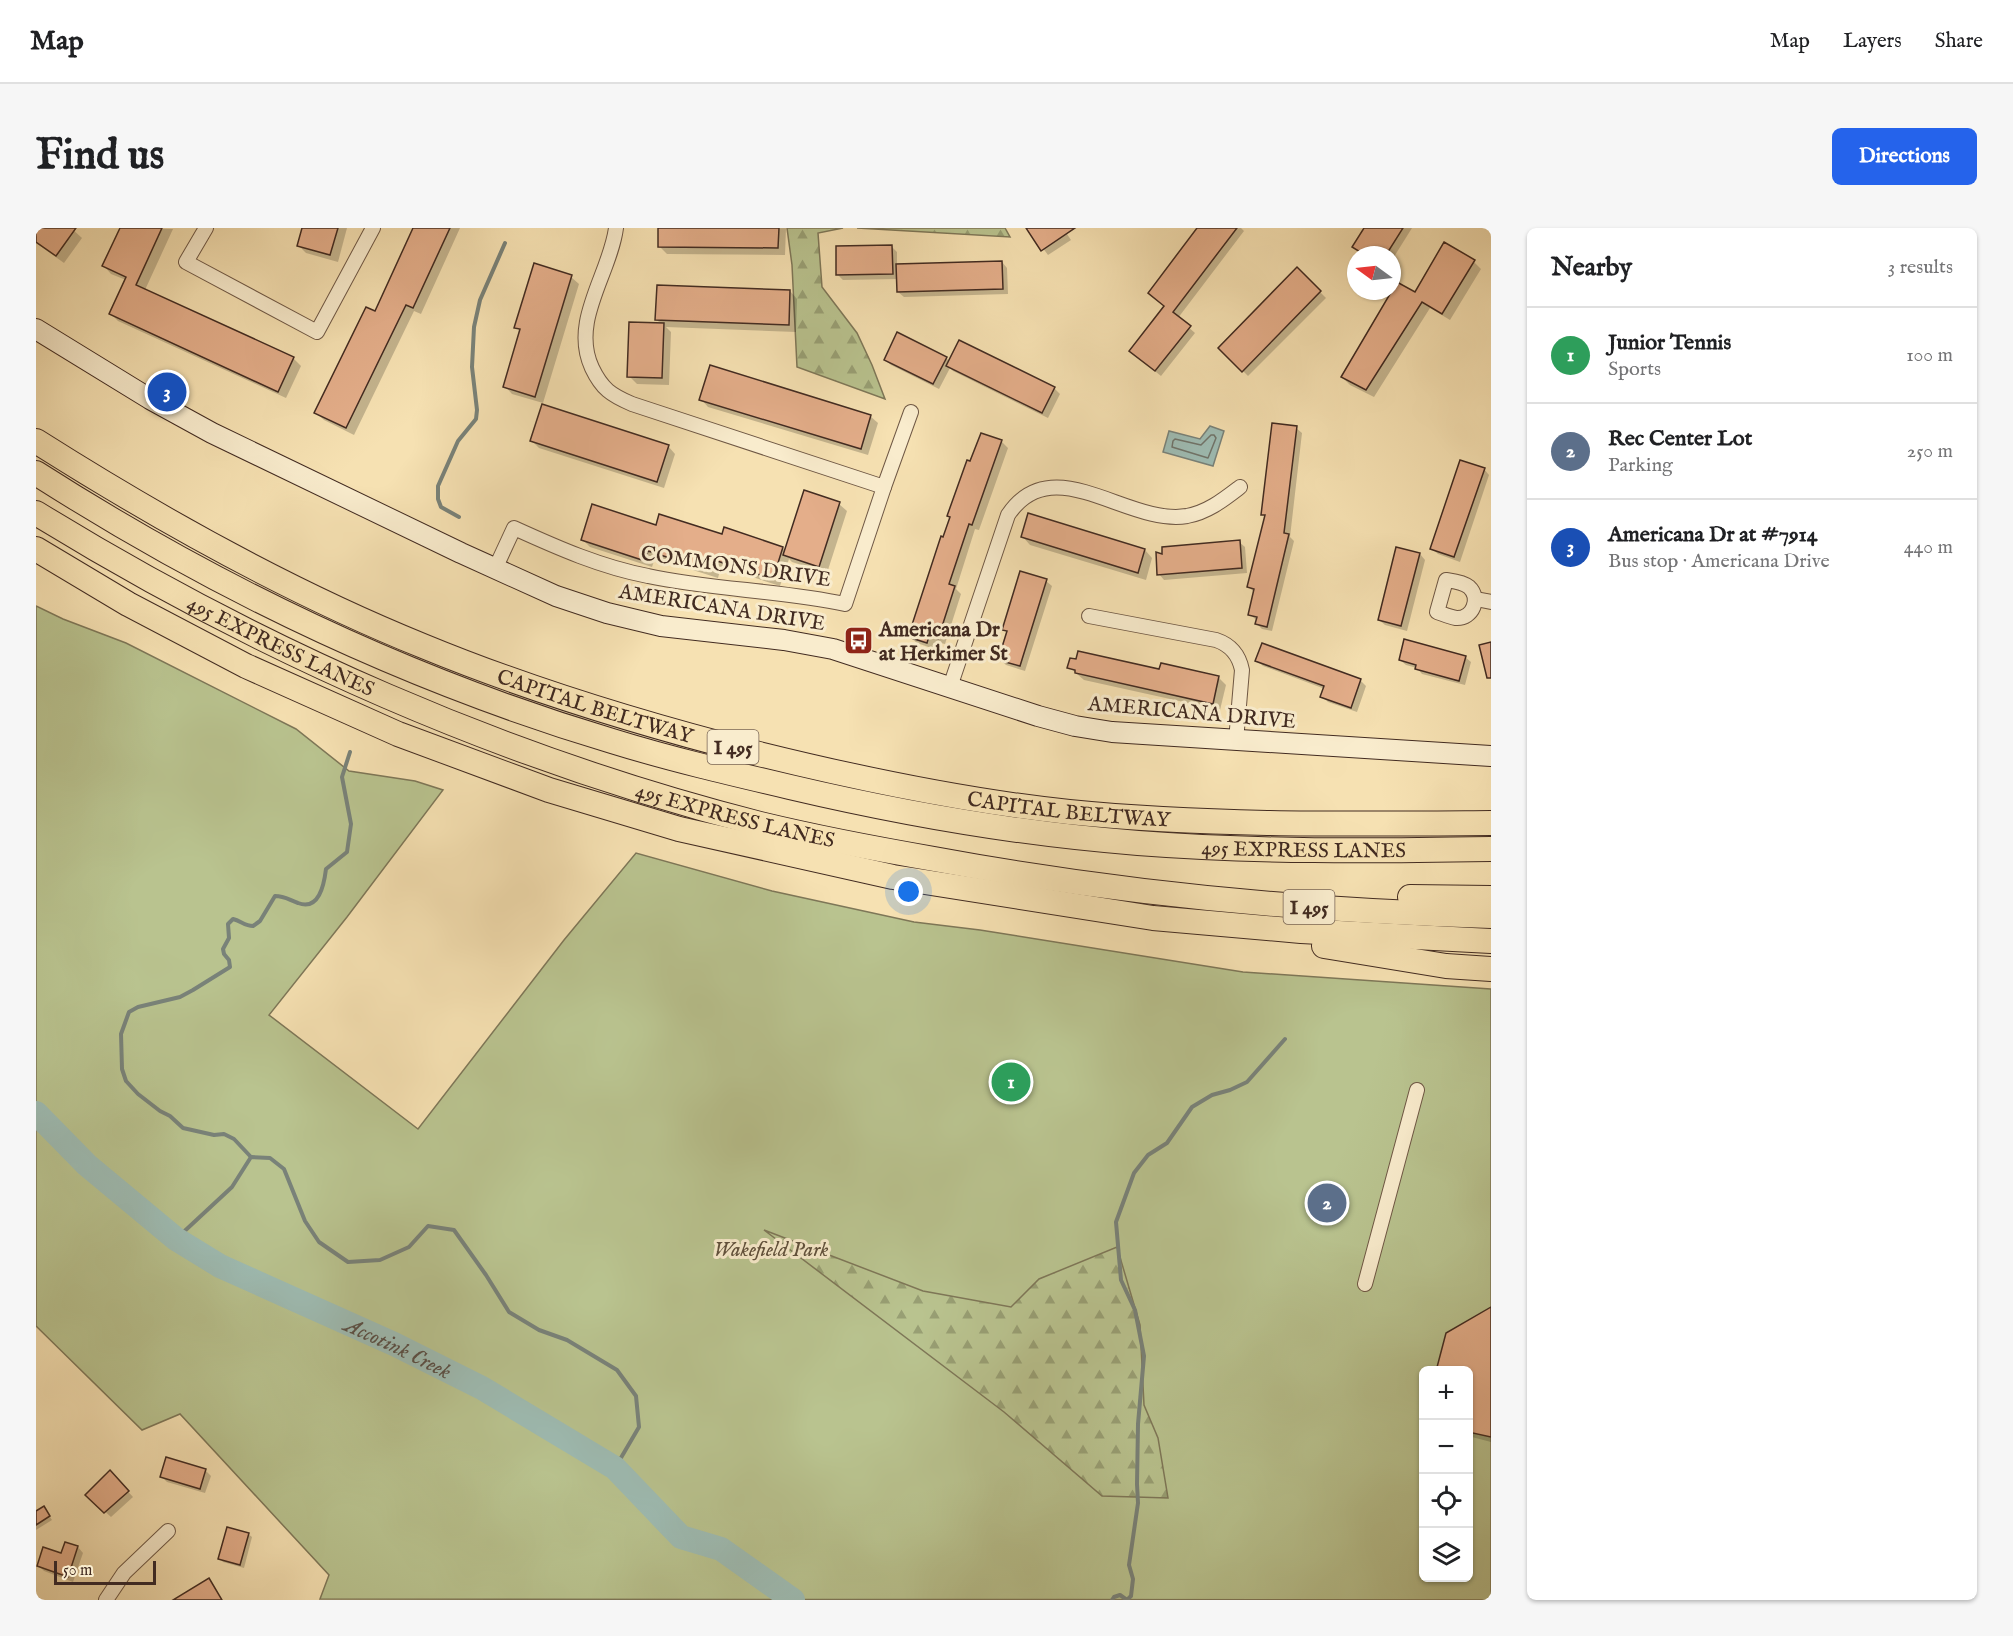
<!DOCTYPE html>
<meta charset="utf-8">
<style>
:root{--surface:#fff;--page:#f6f6f6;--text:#202124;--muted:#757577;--line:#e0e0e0;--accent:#2563eb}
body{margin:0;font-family:"IM FELL English",serif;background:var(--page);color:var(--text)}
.controls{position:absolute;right:18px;bottom:18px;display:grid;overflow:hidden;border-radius:9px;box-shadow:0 2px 4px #0004}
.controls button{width:54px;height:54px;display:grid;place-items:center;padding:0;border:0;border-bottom:2px solid var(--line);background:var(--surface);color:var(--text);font:30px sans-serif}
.compass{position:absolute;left:1311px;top:18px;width:54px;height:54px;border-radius:50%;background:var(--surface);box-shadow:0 2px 4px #0004;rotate:285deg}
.scale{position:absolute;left:18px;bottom:15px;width:102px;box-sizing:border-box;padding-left:6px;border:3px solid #422b21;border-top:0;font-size:16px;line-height:21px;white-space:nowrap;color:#422b21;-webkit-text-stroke:4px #f9eccd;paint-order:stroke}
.you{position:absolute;left:873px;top:664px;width:21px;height:21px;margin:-15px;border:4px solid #fff;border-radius:50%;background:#1a73e8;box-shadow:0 0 0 9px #1a73e833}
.badge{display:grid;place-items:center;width:39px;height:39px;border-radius:50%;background:var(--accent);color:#fff;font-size:20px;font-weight:700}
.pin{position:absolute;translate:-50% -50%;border:3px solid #fff;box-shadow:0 2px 6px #0006}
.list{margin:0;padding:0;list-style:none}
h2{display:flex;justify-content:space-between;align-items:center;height:78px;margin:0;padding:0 24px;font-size:26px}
h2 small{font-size:20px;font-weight:400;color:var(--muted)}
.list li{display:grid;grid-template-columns:39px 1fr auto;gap:18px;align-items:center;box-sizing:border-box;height:96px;padding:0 24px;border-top:2px solid var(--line)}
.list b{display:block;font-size:22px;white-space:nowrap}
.list p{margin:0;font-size:20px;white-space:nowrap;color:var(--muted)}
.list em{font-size:20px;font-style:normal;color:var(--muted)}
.icon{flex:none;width:33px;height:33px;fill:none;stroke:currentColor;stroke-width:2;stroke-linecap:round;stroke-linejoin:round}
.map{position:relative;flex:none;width:1455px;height:1372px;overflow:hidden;border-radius:9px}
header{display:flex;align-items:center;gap:36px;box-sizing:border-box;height:84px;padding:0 30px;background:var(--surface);border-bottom:2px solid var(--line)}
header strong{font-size:28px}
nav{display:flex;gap:33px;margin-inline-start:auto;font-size:21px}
.intro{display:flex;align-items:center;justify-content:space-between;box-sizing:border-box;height:144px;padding:0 36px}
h1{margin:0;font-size:42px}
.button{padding:15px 27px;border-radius:9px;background:var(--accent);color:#fff;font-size:21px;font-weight:700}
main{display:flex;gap:36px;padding:0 36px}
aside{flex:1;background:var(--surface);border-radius:9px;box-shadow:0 2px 4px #0004}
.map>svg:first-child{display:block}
</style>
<header>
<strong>Map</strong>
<nav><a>Map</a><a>Layers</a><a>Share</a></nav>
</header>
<div class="intro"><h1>Find us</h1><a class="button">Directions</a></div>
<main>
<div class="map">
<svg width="1455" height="1372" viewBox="0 0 1455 1372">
<defs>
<pattern id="forest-firs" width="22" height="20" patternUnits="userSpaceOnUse" patternTransform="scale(1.5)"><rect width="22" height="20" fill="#b9c38f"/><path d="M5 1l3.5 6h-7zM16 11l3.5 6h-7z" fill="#989f74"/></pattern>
</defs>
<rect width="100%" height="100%" fill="#f6e1b2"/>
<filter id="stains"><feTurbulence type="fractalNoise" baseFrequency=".00333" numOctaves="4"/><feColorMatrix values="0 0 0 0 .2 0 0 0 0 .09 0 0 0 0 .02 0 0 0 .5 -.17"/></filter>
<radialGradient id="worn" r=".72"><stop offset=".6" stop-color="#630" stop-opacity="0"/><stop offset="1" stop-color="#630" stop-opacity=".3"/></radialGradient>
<path fill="#b9c38f" stroke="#7e7758" stroke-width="1.5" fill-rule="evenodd" d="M0,378L27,391L90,415L260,501L313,543L379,553L407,562L311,689L233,787L382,901L528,712L600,625L736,663L878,694L944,702L1207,744L1455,761V1372L284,1371L293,1347L144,1186L106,1202L0,1098ZM1388,1142H1432V1350H1388Z"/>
<g fill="url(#forest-firs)" stroke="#7e7758" stroke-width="1.5">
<polygon points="751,0 807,0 782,5 786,59 821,105 836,137 849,171 761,139 756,37"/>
<polygon points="821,0 969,0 974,9"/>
<polygon points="728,1002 887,1063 975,1079 1003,1051 1081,1019 1104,1097 1108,1177 1122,1210 1132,1270 1066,1268 968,1184"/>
</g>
<polygon fill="#9ebcb3" stroke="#798279" stroke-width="1.5" points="1174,198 1188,203 1177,238 1127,224 1133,203 1164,211"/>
<g fill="#0003">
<polygon points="0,0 35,0 46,10 28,35 0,15"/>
<polygon points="85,0 137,1 109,62 257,130 265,138 250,170 82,93 75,86 90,52 75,46 68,38"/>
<polygon points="267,0 311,0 302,34 270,25 262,17"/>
<polygon points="378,0 424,0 385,86 378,83 318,207 288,192 280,185 339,85"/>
<polygon points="624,0 750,0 749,27 631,26 623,18"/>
<polygon points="992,0 1027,0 1035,12 1012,27"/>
<polygon points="1163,0 1205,0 1208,3 1142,90 1159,105 1125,148 1100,128 1130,78"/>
<polygon points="1330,0 1376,0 1356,32 1356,27 1328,27 1318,19"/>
<polygon points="856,19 861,24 861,38 966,34 971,40 972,66 868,69 862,64 862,51 807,52 802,47"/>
<polygon points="1438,34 1445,41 1414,92 1394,80 1338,169 1314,157 1306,149 1379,66"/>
<polygon points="499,37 535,49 543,56 507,175 476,166 469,158 485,104 480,99"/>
<polygon points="1261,41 1290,70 1212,148 1184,120"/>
<polygon points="754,63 761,71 760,104 630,99 635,104 633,157 601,156 593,148 626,97 621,92"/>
<polygon points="910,130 914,134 1018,160 1024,166 1012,190 917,143 914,140 903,161 855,137 849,132"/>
<polygon points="665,171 834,188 842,195 832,227 672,179"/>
<polygon points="1260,200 1266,205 1254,309 1258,313 1236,403 1226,401 1221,396 1222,393 1214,387 1219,365 1213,359 1230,289 1227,286"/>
<polygon points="946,207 966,214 972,220 943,302 939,301 920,361 925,366 909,416 900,414 898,421 881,415 874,409"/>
<polygon points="496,213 632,218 639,226 628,260 503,220"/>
<polygon points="1448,241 1453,247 1424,334 1402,326 1396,321"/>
<polygon points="803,276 811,283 791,345 756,334 753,331 744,358 685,339 682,350 619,330 616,339 554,319 547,312 621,299 687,308 747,320 750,323"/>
<polygon points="993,287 1109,322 1116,330 1110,352 994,317 987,309"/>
<polygon points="1203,314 1209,319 1211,345 1128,352 1123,346 1128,328"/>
<polygon points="1384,326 1389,332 1371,403 1349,397 1343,392"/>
<polygon points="1010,353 1016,358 989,443 970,437 964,431 972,406 968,401"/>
<polygon points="1227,417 1325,453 1330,458 1321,484 1292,474 1286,468 1289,461 1227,438 1221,432"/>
<polygon points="1429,429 1435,434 1429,457 1386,446 1381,440 1370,437 1364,432"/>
<polygon points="1033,439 1125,443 1182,449 1190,457 1184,482 1048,452"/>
<polygon points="1455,1081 1455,1214 1432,1208 1432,1142"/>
<polygon points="169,1242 175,1248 169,1265 131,1254 126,1249"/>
<polygon points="74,1244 97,1269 75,1289 51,1267"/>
<polygon points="8,1280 16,1292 0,1302 0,1282 1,1284"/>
<polygon points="212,1306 216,1309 208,1340 187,1334 184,1331"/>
<polygon points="42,1319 47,1325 37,1354 8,1343 3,1338"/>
</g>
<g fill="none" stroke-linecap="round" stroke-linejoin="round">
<polygon stroke="#70746a" stroke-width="1.5" points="1175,207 1178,207 1180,210 1172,230 1136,219 1137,213 1139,211 1165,217"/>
<g stroke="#798279" stroke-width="4">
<polyline points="423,289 405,279 402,271 402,258 422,213 440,191 441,182 436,139 438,99 444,72 469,15"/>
<path d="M215,929L198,911L188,906L178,907L147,900L134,888L124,883L102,866L90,853L86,841L85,806L93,784L102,779L144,769L157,762L194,739L193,732L188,726L187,721L193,710L192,696L197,691C205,693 209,698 217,698L224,693L239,668C249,668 253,672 262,675C283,683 288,657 290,641L311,624L315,596L306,549L314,524"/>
<polyline points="140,1011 196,959 215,929 234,930 248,941 269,993 283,1014 312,1034 344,1032 373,1019 392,998 418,1002 450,1047 473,1084 503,1102 531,1112 581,1142 600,1168 603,1199 579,1240"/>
<polyline points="1076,1372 1078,1369 1084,1367 1091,1372 1095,1368 1097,1351 1093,1337 1102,1275 1101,1256 1102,1196 1108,1128 1099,1082 1085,1052 1080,994 1098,945 1112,927 1131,915 1156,879 1176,867 1194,862 1211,854 1249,811"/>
</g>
<path stroke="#9ebcb3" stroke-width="24" id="s1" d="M0,885L51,937L140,1011L184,1038L358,1116L446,1160L579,1240L645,1309L685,1321L757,1372"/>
</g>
<g fill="#e4ae8a" stroke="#422b21" stroke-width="1.5">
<polygon points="0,0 40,0 20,28 0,14"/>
<polygon points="84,0 126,0 100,57 258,129 242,164 73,86 90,49 66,38"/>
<polygon points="266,0 302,0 294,27 261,18"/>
<polygon points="377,0 414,0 377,80 370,77 310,200 278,185 330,79 339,83"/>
<polygon points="622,0 743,0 742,20 622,19"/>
<polygon points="990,0 1039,0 1005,23"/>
<polygon points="1161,0 1201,0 1137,84 1155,98 1119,143 1093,123 1128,78 1112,65"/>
<polygon points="1328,0 1367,0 1350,27 1329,27 1316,19"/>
<polygon points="1408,14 1439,32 1406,86 1386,74 1330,162 1305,149 1361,54 1379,64"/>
<polygon points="856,17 857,46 800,47 800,18"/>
<polygon points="966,33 967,61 861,64 860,36"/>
<polygon points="498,35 536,47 499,169 467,159 484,101 478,100"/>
<polygon points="1261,39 1285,63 1206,144 1182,120"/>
<polygon points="621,57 754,62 753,97 619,92"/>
<polygon points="593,94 628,95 626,150 591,149"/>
<polygon points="861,104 911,129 897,156 848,132"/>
<polygon points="923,112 1019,159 1006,185 910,138"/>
<polygon points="674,137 835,187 825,221 663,172"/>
<polygon points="506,176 633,217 621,254 494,213"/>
<polygon points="1236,195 1261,198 1248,305 1253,306 1231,399 1219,396 1221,389 1212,387 1218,361 1211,359 1229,287 1225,287"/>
<polygon points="945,205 966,212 936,297 933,296 913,356 919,358 902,411 893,408 891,415 872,409 905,308 907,309 914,289 911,288 931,232 934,233"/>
<polygon points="1424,232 1449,240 1418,329 1394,321"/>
<polygon points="768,262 804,274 783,339 747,327"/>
<polygon points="556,276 620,297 623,286 686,306 688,299 747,319 737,351 678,332 674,343 612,323 609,333 545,312"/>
<polygon points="992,285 1109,321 1102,345 985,309"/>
<polygon points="1204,312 1206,340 1121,347 1120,324 1126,326 1126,319"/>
<polygon points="1360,319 1384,325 1365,398 1342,392"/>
<polygon points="984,343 1011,351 984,438 962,432 971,403 966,402"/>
<polygon points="1368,411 1430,428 1423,453 1379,441 1380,437 1363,432"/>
<polygon points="1455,414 1455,450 1451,450 1443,417"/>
<polygon points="1226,415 1325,451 1315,480 1284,469 1288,458 1219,433"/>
<polygon points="1042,423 1123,441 1125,435 1183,448 1177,476 1039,445 1039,442 1031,440 1034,430 1040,431"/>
<polygon points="1455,1079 1455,1209 1432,1204 1432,1143 1400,1143 1410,1105"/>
<polygon points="130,1229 170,1241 164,1261 124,1249"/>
<polygon points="74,1242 93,1263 68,1285 49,1267"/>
<polygon points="8,1278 14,1288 0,1297 0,1283"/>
<polygon points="191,1299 213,1305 204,1337 182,1331"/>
<polygon points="29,1314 42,1318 32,1349 1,1338 7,1319 25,1325"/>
<polygon points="173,1350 186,1372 137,1372"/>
</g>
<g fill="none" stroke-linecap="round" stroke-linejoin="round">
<defs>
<g id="street">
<polyline points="170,0 150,34 281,104 337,0"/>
<path d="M580,0C574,46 534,93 556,140C566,161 575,167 596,176L848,259L875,184"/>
<path d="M459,341L478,300C522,320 565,339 612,348C677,362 744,362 809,376L848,259"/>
<path d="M1410,352C1417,353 1427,354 1433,359C1445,370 1437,391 1420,390C1414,389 1407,386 1401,384Z"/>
<polyline points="1440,371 1455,374"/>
<path d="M1053,388L1180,412C1195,417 1203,427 1206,442L1200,513"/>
<path d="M914,459L972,287C1017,220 1091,298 1151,288C1172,284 1187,272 1204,259"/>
<polyline points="1329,1056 1381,862"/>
<polyline points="70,1372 88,1345 132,1303"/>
</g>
<polyline id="secondary" points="0,101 114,171 176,205 425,325 520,368 571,385 625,398 748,412 797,421 1002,488 1039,498 1076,504 1455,528"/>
<g id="highway">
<path id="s2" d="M0,213C123,291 251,363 387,418C496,463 609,497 723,526C824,551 928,573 1033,584C1173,598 1314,596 1455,595"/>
<path id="s3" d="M0,245C178,359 372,452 576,513C634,531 694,545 754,559C869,586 984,606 1102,615C1219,624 1337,623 1455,621"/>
<path id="s4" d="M0,285C224,423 469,531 724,596C782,610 840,621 898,631C1082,665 1268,683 1455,688"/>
<polyline points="0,321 92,376 210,438 362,506 513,562 643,601 857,649 1117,690 1265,703 1455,713"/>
<polyline points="1374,669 1455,670"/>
<polyline points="1288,718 1410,738 1455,741"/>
</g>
</defs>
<use href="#street" stroke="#6f5845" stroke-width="16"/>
<use href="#secondary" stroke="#422b21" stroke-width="22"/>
<use href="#highway" stroke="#422b21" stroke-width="26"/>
<use href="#street" stroke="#f9eccd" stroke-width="14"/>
<use href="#secondary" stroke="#f9eccd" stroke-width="20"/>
<use href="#highway" stroke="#f6e1b2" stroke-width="24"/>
</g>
<defs>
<symbol id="bus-square" viewBox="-11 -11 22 22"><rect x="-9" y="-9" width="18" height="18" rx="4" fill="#8f2418" stroke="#f9eccd"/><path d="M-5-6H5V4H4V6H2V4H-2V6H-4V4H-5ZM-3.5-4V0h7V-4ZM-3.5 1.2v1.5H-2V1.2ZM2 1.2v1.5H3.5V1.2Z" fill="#fff"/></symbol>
</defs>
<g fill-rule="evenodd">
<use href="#bus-square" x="806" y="396" width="33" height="33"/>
</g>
<g text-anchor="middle" stroke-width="6" stroke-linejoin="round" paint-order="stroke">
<g fill="#f9eccd" stroke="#796555" stroke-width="1.5">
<rect x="671.5" y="502" width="51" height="34" rx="4.5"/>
<rect x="1247.5" y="662" width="51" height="34" rx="4.5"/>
</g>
<g font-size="20" font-weight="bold" fill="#422b21">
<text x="697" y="526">I 495</text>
<text x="1273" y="686">I 495</text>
</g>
<g font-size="21" fill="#422b21" stroke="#f9eccd">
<text transform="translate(700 338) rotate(8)" y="7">COMMONS DRIVE</text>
<text transform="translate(686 379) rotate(9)" y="7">AMERICANA DRIVE</text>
<text dy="7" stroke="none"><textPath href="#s4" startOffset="279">495 EXPRESS LANES</textPath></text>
<text dy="7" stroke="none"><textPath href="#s2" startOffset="621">CAPITAL BELTWAY</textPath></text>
<text transform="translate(1156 484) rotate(5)" y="7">AMERICANA DRIVE</text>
<text dy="7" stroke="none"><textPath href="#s2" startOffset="1107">CAPITAL BELTWAY</textPath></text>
<text dy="7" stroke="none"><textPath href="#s4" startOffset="765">495 EXPRESS LANES</textPath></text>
<text dy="7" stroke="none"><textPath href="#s3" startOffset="1340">495 EXPRESS LANES</textPath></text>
</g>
<g font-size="21" font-weight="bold" fill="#422b21" stroke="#f9eccd" text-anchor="start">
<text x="843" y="408">Americana Dr<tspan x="843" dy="24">at Herkimer St</tspan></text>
</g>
<g font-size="21" font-style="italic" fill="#60513c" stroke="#f9eccd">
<text x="735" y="1028">Wakefield Park</text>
</g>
<g font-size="22" font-style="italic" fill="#594f46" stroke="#f9eccd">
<text dy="8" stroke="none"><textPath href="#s1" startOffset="436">Accotink Creek</textPath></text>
</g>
</g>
<rect width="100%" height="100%" filter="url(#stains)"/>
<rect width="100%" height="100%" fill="url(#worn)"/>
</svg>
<div class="controls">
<button>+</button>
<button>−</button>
<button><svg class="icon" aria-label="locate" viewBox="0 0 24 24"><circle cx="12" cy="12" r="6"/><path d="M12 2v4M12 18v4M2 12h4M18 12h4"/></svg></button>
<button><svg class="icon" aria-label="layers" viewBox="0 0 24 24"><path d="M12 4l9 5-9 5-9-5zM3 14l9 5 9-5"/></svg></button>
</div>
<svg class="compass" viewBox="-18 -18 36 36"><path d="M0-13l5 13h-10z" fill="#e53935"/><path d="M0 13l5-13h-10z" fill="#757577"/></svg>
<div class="scale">50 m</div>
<div class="you"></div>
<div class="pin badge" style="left:975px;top:854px;background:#2e9e5b">1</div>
<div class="pin badge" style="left:1291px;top:975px;background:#5c6f8a">2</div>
<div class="pin badge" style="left:131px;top:164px;background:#1a4fb4">3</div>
</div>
<aside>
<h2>Nearby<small>3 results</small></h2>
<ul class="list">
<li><span class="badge" style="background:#2e9e5b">1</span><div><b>Junior Tennis</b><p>Sports</p></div><em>100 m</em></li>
<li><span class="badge" style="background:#5c6f8a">2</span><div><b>Rec Center Lot</b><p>Parking</p></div><em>250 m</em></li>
<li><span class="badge" style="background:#1a4fb4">3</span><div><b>Americana Dr at #7914</b><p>Bus stop · Americana Drive</p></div><em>440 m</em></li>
</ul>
</aside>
</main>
